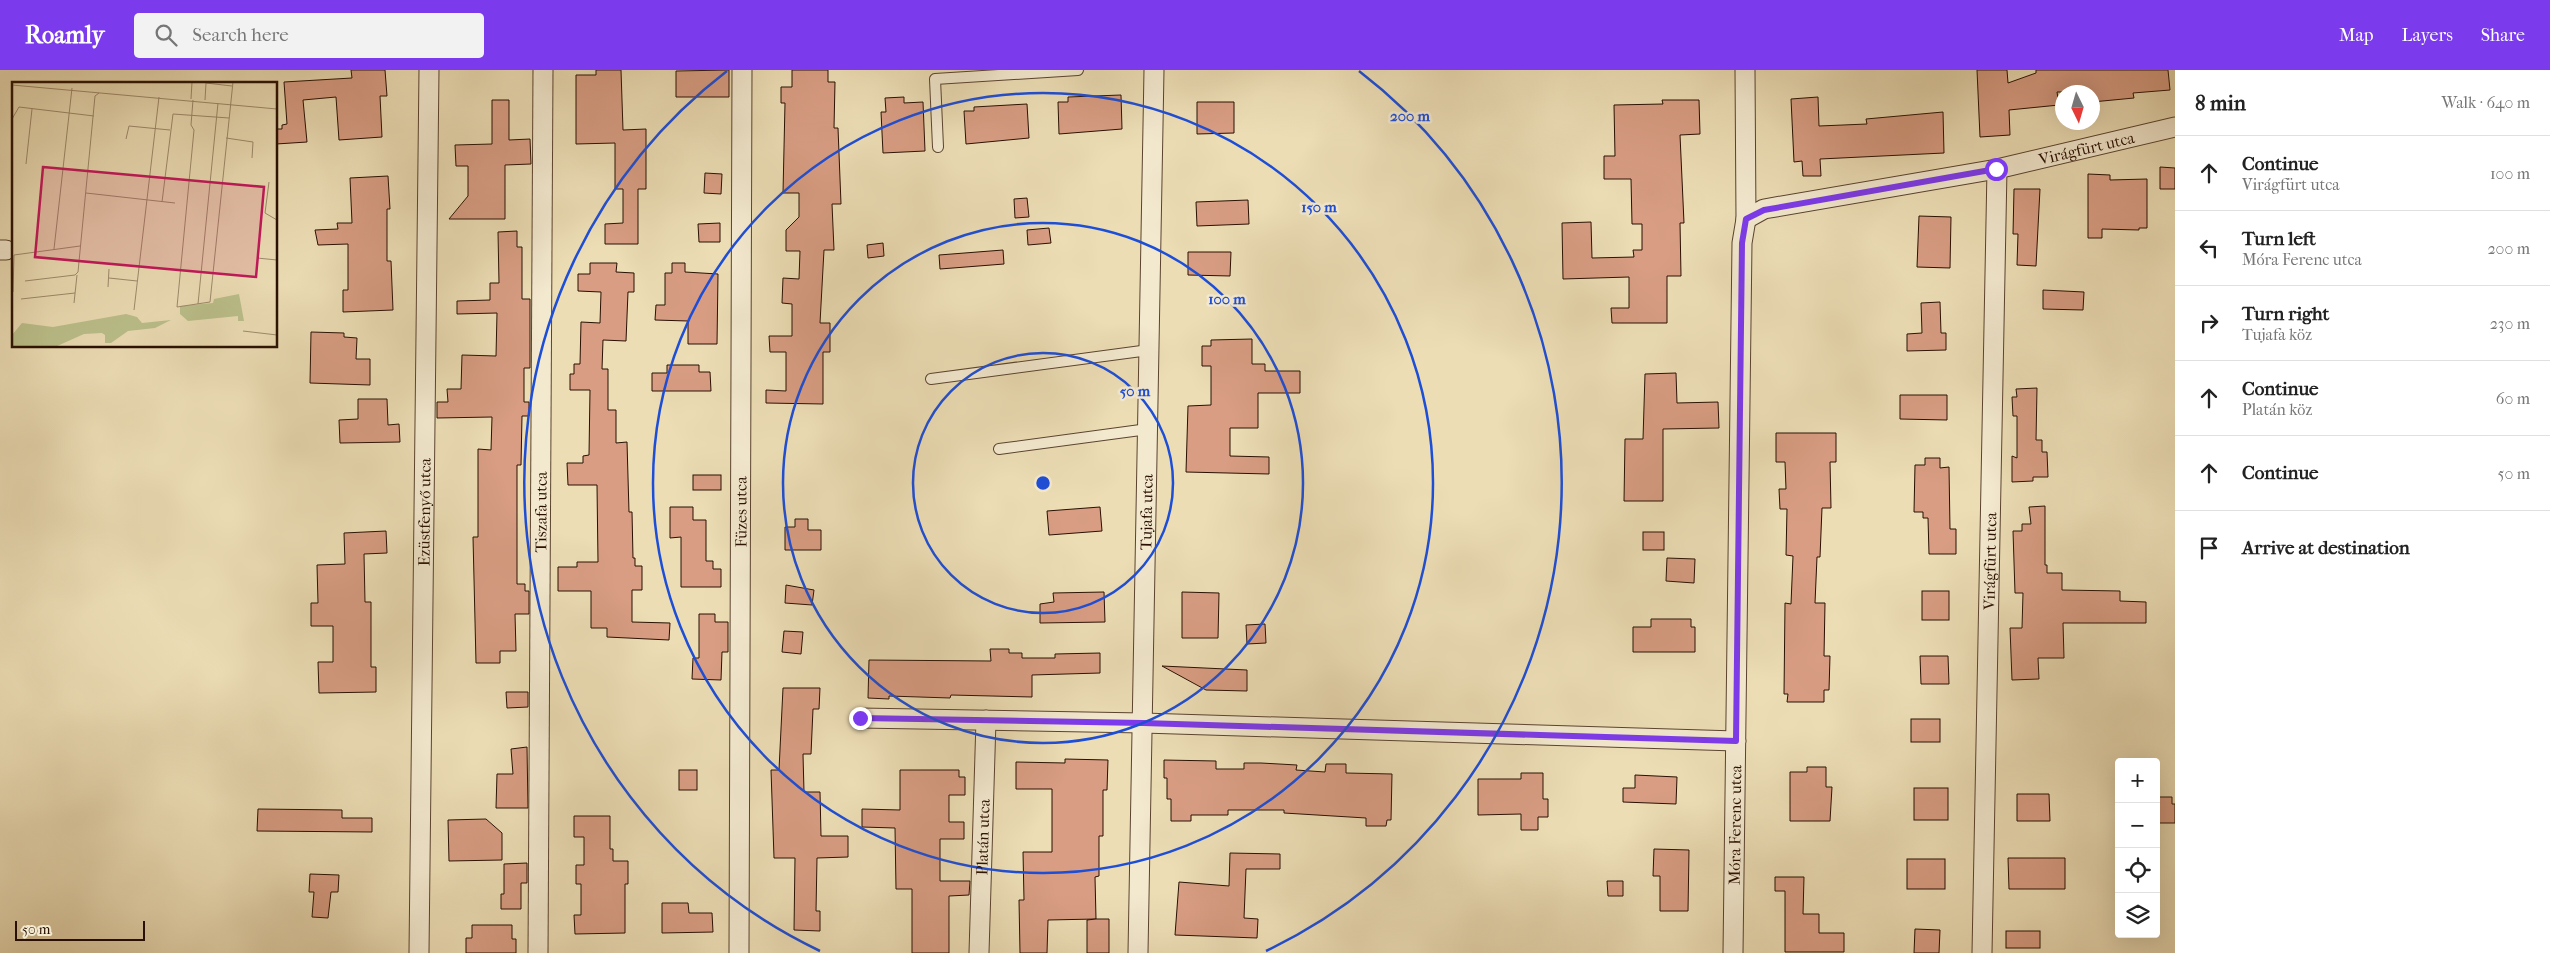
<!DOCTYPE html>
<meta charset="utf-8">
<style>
:root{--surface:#fff;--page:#f2f2f2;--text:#222;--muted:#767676;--line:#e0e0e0;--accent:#7c3aed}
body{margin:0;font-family:"IM FELL French Canon",serif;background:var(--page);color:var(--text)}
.controls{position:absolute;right:15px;bottom:15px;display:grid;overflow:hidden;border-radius:5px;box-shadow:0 5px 20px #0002}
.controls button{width:45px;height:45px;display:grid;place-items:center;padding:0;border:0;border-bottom:1px solid var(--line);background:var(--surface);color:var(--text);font:25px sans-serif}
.compass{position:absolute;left:2055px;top:15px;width:45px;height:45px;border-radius:50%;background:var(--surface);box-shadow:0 5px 20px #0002;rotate:175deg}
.scale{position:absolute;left:15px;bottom:12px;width:130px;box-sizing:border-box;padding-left:5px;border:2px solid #291002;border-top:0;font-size:14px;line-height:18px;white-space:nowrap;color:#291002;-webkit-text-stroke:4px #f3e9cf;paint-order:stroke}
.stop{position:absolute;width:15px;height:15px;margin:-11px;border:4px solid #7c3aed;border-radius:50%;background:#fff}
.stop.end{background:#7c3aed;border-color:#fff;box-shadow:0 1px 5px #0008}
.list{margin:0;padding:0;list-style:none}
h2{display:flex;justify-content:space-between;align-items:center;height:65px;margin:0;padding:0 20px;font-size:21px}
h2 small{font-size:16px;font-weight:400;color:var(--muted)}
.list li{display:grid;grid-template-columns:32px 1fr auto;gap:15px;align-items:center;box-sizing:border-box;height:75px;padding:0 20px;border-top:1px solid var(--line)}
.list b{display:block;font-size:19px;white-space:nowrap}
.list p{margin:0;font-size:16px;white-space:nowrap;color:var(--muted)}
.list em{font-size:16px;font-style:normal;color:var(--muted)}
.icon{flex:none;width:28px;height:28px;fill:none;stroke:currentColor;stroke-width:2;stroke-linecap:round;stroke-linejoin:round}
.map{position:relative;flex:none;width:2175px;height:883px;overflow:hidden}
header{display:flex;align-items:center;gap:30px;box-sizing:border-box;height:70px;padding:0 25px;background:var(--accent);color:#fff}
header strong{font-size:24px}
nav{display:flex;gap:28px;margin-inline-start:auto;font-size:18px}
.search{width:350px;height:45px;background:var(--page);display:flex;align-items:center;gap:12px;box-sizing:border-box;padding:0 18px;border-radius:5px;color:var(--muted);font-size:19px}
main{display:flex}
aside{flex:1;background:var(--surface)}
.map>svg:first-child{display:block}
</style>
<header>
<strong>Roamly</strong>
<div class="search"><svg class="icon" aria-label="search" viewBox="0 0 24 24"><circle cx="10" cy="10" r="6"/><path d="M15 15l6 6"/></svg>Search here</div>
<nav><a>Map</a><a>Layers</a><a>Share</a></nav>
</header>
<main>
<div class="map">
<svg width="2175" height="883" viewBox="0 0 2175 883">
<rect width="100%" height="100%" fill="#ecddb5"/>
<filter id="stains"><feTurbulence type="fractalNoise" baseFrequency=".004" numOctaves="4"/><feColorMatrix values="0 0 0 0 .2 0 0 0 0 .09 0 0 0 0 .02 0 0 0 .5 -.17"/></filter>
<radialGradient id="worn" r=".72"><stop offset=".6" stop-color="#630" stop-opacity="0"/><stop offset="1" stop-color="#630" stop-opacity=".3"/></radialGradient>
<g fill="#d89d83" stroke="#291002">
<polygon points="351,0 385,0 387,26 380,26 382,67 339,70 336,27 303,30 307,72 276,74 276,59 282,59 282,55 287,54 284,12 352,8"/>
<polygon points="596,0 621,0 623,60 646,59 646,119 638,119 638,174 605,174 605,154 623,153 623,119 615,119 615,73 576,74 576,5 596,5"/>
<polygon points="729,0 729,27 676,27 676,1"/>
<polygon points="792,0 828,0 828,12 835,12 834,58 838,58 841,134 832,134 834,180 824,180 820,253 830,253 830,282 823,282 823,334 766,333 766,320 786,321 786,282 770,282 769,266 792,266 792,234 782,233 783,208 799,209 800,181 786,181 786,160 799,147 799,123 783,123 785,33 781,33 781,17 792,17"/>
<polygon points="1977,0 2007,0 2008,13 2036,3 2036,0 2168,0 2170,20 2133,23 2134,28 2092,32 2092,22 2057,22 2059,35 2009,40 2010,65 1980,67"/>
<polygon points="1121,25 1122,59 1059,64 1058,32 1068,32 1068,27"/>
<polygon points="904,27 904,33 923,32 925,81 883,83 881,42 886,42 885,28"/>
<polygon points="1818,27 1819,56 1867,54 1866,49 1943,42 1944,83 1820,89 1821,106 1803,106 1802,91 1794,92 1791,29"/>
<polygon points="492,30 509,30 509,70 530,69 531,94 505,95 505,149 449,149 468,126 468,96 456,96 455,75 492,74"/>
<polygon points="1662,30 1699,30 1700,64 1680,65 1684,153 1680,153 1681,206 1667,206 1667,253 1612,253 1611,238 1629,238 1629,207 1563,209 1562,153 1591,152 1592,188 1634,187 1633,180 1642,180 1642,154 1632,154 1631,109 1604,109 1604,86 1615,86 1614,35 1663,34"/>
<polygon points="1197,32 1234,32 1234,63 1197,64"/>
<polygon points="1027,34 1029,68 966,74 964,41 974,41 974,37"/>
<polygon points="2160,97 2175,98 2175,119 2160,119"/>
<polygon points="705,103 722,104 721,124 704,123"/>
<polygon points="2088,104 2110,105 2110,110 2147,109 2147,158 2139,158 2139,160 2102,159 2102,168 2088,168"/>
<polygon points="388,106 390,139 387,139 387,191 391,191 393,240 343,242 343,220 348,220 348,174 318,175 315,160 338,159 337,153 352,153 350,108"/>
<polygon points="2014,119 2040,119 2036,196 2017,195 2018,164 2013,164"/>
<polygon points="1027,128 1029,147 1015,148 1014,129"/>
<polygon points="1248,130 1249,154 1197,156 1196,132"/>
<polygon points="1919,146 1951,147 1950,198 1917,197"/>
<polygon points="720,153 720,172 699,172 698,154"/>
<polygon points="1049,158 1051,173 1028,175 1027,160"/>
<polygon points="517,161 517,177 522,177 522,229 530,229 530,298 524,298 524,332 529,332 529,346 522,346 521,395 517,395 517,514 525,514 525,521 529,521 529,544 515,544 516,581 500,581 500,593 476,593 473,467 478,467 478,379 491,380 492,347 437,348 437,332 448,332 447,319 461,319 462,285 496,286 497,243 457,244 457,231 490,230 490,213 499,213 498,162"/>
<polygon points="883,173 884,186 868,188 867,175"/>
<polygon points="1003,180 1004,194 940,199 939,185"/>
<polygon points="1188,182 1231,182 1230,206 1188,205"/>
<polygon points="590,193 617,193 616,202 634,203 634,222 628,222 626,271 603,270 602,299 608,299 608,340 616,340 616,373 627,372 629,442 632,442 633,488 635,488 635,496 642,496 642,520 632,520 632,552 670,553 669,570 607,567 607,558 591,558 591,521 558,521 558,497 577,497 577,492 598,492 597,415 568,415 567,393 583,393 583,386 589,385 590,320 570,320 570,304 574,304 574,294 580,294 581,252 600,253 601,222 578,221 578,204 590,204"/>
<polygon points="672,193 685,193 685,202 718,204 717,274 688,274 688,251 655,250 656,235 665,235 665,203 672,203"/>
<polygon points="2043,220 2084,222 2083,240 2043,239"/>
<polygon points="1940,232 1941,263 1946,263 1946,280 1907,281 1907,264 1922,263 1921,233"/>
<polygon points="311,262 344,263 344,267 357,268 356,289 370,289 370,315 310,313"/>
<polygon points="1252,269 1252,294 1265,294 1265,301 1300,301 1300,323 1258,323 1258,358 1230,358 1230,386 1269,387 1269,404 1186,402 1188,336 1211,335 1211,296 1202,296 1202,276 1211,276 1211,270"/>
<polygon points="667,295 699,295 699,302 710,302 711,321 652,321 652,303 667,303"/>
<polygon points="1676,303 1677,333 1718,332 1719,358 1663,359 1663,431 1624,431 1625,369 1643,369 1645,304"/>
<polygon points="2037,318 2036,370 2042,370 2042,382 2047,382 2048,407 2033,407 2033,411 2012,412 2012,386 2017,388 2017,346 2013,346 2012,327 2017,327 2016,319"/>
<polygon points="1900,325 1947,325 1947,350 1900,349"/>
<polygon points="358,329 387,329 388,355 399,354 400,372 340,373 339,350 358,349"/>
<polygon points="1776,363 1836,363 1836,392 1830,392 1831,438 1822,438 1820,487 1817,487 1815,533 1825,533 1824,586 1830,586 1829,620 1824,620 1824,632 1787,632 1788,624 1784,624 1785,533 1791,534 1793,486 1786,485 1787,439 1780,439 1779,419 1786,419 1785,392 1776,392"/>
<polygon points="1925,388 1940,388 1940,398 1949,397 1950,459 1956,459 1956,484 1929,484 1928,448 1923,448 1923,442 1914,442 1915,395 1925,395"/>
<rect x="693" y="405" width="28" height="15"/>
<polygon points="2045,436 2045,495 2047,495 2047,503 2062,503 2062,520 2120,521 2120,531 2146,532 2146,553 2063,553 2064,588 2038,588 2039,609 2012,610 2010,558 2022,558 2023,523 2015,523 2013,461 2022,461 2022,454 2031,454 2029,437"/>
<polygon points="670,437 693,437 693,450 706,450 706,491 713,491 713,499 721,499 721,517 681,517 681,467 670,468"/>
<polygon points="1100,437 1102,461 1049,465 1047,441"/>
<polygon points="795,449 808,449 808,460 821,460 821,480 785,480 785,457 795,457"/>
<polygon points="386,461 387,483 364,484 365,532 371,532 371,597 376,597 376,622 319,623 318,592 333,592 333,556 311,556 311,533 318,533 317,495 345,494 344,463"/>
<rect x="1643" y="462" width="21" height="18"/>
<polygon points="1667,488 1695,489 1694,513 1666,511"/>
<polygon points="786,515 814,520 812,535 785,533"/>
<rect x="1922" y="521" width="27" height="29"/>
<polygon points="1104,522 1105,552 1040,553 1040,534 1054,532 1053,523"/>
<polygon points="1182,522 1219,523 1218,568 1182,568"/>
<polygon points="699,544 715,544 715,552 728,552 728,582 722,582 721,610 692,609 693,588 699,588"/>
<polygon points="1651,549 1691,549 1691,557 1695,557 1695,582 1633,582 1633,557 1651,557"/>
<polygon points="1265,554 1266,573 1247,574 1246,555"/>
<polygon points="784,561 803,562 801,584 782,582"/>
<polygon points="990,579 1009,579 1009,583 1022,583 1022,588 1055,588 1055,584 1100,583 1100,603 1032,605 1032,627 951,625 950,628 889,626 889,629 868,628 869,590 991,591"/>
<polygon points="1920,586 1948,586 1949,614 1921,614"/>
<polygon points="1162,596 1247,600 1247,621 1206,620"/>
<polygon points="783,618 820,618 819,639 813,639 811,684 803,684 804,722 820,722 821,766 848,766 848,787 817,788 816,841 820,841 820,861 794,860 795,788 774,788 771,700 779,700"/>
<polygon points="506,622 528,622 528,637 507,638"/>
<rect x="1911" y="649" width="29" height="23"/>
<polygon points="527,677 528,738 496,738 497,704 513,704 511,679"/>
<polygon points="1065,689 1108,690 1107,720 1103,720 1103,766 1099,766 1099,806 1095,807 1096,849 1048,850 1047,883 1020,883 1019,830 1024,830 1023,782 1052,782 1052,719 1016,719 1016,692 1065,693"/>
<polygon points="1164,690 1216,691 1216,699 1244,699 1244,693 1261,693 1297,695 1296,700 1325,702 1326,694 1346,694 1346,703 1392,704 1391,750 1387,750 1386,756 1366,756 1366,748 1284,743 1284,740 1228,740 1228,745 1191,745 1191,751 1171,751 1171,729 1167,729 1167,708 1164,708"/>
<polygon points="1807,697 1826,697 1826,717 1832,717 1830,751 1790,751 1790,702 1807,702"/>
<rect x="679" y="700" width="18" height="20"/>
<polygon points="900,700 959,700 959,707 965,707 965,725 949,725 949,752 964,752 964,769 940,769 940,811 970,811 969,825 949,826 949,883 912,883 912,819 896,819 895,758 862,757 862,739 900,740"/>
<polygon points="1521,703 1543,703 1543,729 1548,729 1548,747 1538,747 1538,760 1521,760 1521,744 1478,745 1478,709 1521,709"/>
<polygon points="1635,705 1677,707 1676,734 1623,732 1623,718 1635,718"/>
<rect x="1914" y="718" width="34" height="32"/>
<polygon points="2017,724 2049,724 2050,751 2017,751"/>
<polygon points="2156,727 2172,727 2172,734 2175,734 2175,753 2156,753"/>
<polygon points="258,739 342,740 342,748 372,748 372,762 257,761"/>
<polygon points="574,746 610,746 610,779 613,779 613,791 628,791 628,814 625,814 625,863 575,864 574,845 581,845 581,814 576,814 576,795 584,795 584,767 574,767"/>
<polygon points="486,749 502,763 502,790 449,791 448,750"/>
<polygon points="1654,779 1689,780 1688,841 1660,841 1660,806 1653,806"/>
<polygon points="1230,783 1280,784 1280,799 1246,799 1244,848 1258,849 1257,868 1175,865 1179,812 1229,816"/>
<polygon points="2008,788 2065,788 2065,819 2009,819"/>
<rect x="1907" y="789" width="38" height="30"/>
<polygon points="527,793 527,813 521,813 521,839 501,839 501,824 504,824 504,794"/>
<polygon points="310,804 339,805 338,822 331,822 328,848 312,847 314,822 309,822"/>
<polygon points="1775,807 1804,807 1803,844 1819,844 1819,863 1844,863 1844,882 1785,882 1785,821 1775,821"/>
<polygon points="1607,811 1623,811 1623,826 1608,826"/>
<polygon points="662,833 688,833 689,843 712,843 713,862 662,863"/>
<polygon points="1096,849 1109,849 1109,883 1087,883 1087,850"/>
<polygon points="472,855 512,855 512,869 516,869 516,883 466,883 466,868 472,868"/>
<polygon points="1915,859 1940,860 1939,883 1914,883"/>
<rect x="2006" y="861" width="34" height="17"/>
</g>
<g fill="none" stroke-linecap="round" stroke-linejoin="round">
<defs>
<g id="lane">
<polyline points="938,77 935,9 1078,0"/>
<polyline points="931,309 1149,280"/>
<polyline points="999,379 1148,359"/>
</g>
<g id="street">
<path id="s1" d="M1746,149L1764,139L1997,99L2175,57"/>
<polyline points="0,180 6,180"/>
<polyline points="860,648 1143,653 1736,671"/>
<path id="s2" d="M419,883L429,0"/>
<path id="s3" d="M538,883L543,0"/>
<path id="s4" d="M739,883L742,0"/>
<path id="s5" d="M979,883L986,650"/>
<path id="s6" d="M1138,883L1154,0"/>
<path id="s7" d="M1733,883L1742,173L1746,149L1745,0"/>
<path id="s8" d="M1982,883L1997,99"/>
</g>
</defs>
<use href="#lane" stroke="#5a432f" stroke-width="12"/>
<use href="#street" stroke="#5a432f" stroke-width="21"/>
<use href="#lane" stroke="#f3e9cf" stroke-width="10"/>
<use href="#street" stroke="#f3e9cf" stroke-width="19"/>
</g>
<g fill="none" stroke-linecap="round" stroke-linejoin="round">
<polyline stroke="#7c3aed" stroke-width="6" points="860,648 1143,653 1736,671 1742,173 1746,149 1764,140 1996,99"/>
</g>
<g fill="none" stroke="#1d4ed8" stroke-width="2.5">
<circle cx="1043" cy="413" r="130"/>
<circle cx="1043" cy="413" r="260"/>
<circle cx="1043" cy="413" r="390"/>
<path d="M820 881A519 519 0 0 1 727 1M1359 1A519 519 0 0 1 1266 881"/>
</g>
<g text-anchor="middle" stroke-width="5" stroke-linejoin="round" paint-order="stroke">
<g font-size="16" fill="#291002" stroke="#f3e9cf">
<text dy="6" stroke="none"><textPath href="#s1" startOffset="349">Virágfürt utca</textPath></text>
<text dy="6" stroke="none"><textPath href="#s2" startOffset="441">Ezüstfenyő utca</textPath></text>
<text dy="6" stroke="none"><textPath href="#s3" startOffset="441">Tiszafa utca</textPath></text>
<text dy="6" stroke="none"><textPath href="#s4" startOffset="441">Füzes utca</textPath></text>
<text dy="6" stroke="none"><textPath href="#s6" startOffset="441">Tujafa utca</textPath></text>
<text dy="6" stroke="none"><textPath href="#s8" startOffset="392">Virágfürt utca</textPath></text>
<text dy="6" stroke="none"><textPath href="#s7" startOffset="128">Móra Ferenc utca</textPath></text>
<text dy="6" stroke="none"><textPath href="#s5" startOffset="116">Platán utca</textPath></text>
</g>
</g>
<g transform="translate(12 12)">
<rect width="265" height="265" fill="#ecddb5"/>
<path d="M227,212L232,239H226V234L176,239L168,232V224L201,221L202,217ZM114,232L125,235L130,241L159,238L143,246L116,249L99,261H93V253L90,251L72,252L43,265H0V253L10,241L41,245Z" fill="#bbc08b"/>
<path fill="none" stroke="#9e8b6d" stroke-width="1" d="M194,1L220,4M0,3L265,27M179,17L180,0M181,18L179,43L182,48L165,225L198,220L221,0M193,18L194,1M0,37L7,25L82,34M214,56L241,60L240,76M114,57L117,44L158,48M14,82L20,27M257,100L253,131L265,138M74,111L163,121M150,120L161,32L217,36M42,167L60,6M245,176L265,178M97,196L125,199M13,199L63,193L66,190L83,14L87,11M96,205L97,187M1,210L2,173L68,164M9,217L63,211M62,221L65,193M186,222L206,21M122,228L147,15M231,249L265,253"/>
<path fill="#c2185b" fill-opacity="0.15" stroke="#c2185b" stroke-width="2.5" d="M31,85L252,105L244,195L23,175Z"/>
<rect width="265" height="265" fill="none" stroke="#291002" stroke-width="2.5"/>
</g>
<circle cx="1043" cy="413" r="8" fill="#1d4ed8" stroke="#f3e9cf" stroke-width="2.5"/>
<g font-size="15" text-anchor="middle" font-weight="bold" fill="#1d4ed8" stroke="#f3e9cf" stroke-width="5" stroke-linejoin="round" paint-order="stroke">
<text x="1410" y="51">200 m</text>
<text x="1319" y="142">150 m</text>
<text x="1227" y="234">100 m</text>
<text x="1135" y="326">50 m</text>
</g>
<rect width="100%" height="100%" filter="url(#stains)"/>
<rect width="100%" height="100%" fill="url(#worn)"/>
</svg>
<div class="controls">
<button>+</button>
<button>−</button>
<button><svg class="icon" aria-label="locate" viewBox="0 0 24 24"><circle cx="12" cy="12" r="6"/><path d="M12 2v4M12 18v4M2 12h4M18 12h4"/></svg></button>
<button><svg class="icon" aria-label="layers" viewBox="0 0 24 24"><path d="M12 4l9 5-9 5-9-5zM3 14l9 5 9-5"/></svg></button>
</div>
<svg class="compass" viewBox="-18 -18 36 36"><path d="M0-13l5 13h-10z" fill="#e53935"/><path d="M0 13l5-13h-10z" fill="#767676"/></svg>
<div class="scale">50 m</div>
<div class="stop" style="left:1996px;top:99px"></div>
<div class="stop end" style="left:860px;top:648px"></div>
</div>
<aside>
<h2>8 min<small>Walk · 640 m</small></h2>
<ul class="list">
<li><svg class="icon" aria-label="ahead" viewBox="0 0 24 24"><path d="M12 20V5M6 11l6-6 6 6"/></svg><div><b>Continue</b><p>Virágfürt utca</p></div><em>100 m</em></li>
<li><svg class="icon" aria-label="left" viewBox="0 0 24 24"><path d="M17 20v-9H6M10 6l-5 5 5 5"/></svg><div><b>Turn left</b><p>Móra Ferenc utca</p></div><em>200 m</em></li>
<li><svg class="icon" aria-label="right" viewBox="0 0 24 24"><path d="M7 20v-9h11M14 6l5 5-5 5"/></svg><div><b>Turn right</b><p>Tujafa köz</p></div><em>230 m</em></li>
<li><svg class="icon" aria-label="ahead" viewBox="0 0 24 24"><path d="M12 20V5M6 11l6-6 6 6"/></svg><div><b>Continue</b><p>Platán köz</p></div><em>60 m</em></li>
<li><svg class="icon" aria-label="ahead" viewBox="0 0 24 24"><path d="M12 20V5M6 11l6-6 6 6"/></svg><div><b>Continue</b></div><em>50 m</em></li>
<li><svg class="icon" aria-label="arrive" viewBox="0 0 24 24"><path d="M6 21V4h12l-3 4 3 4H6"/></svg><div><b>Arrive at destination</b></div></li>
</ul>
</aside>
</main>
